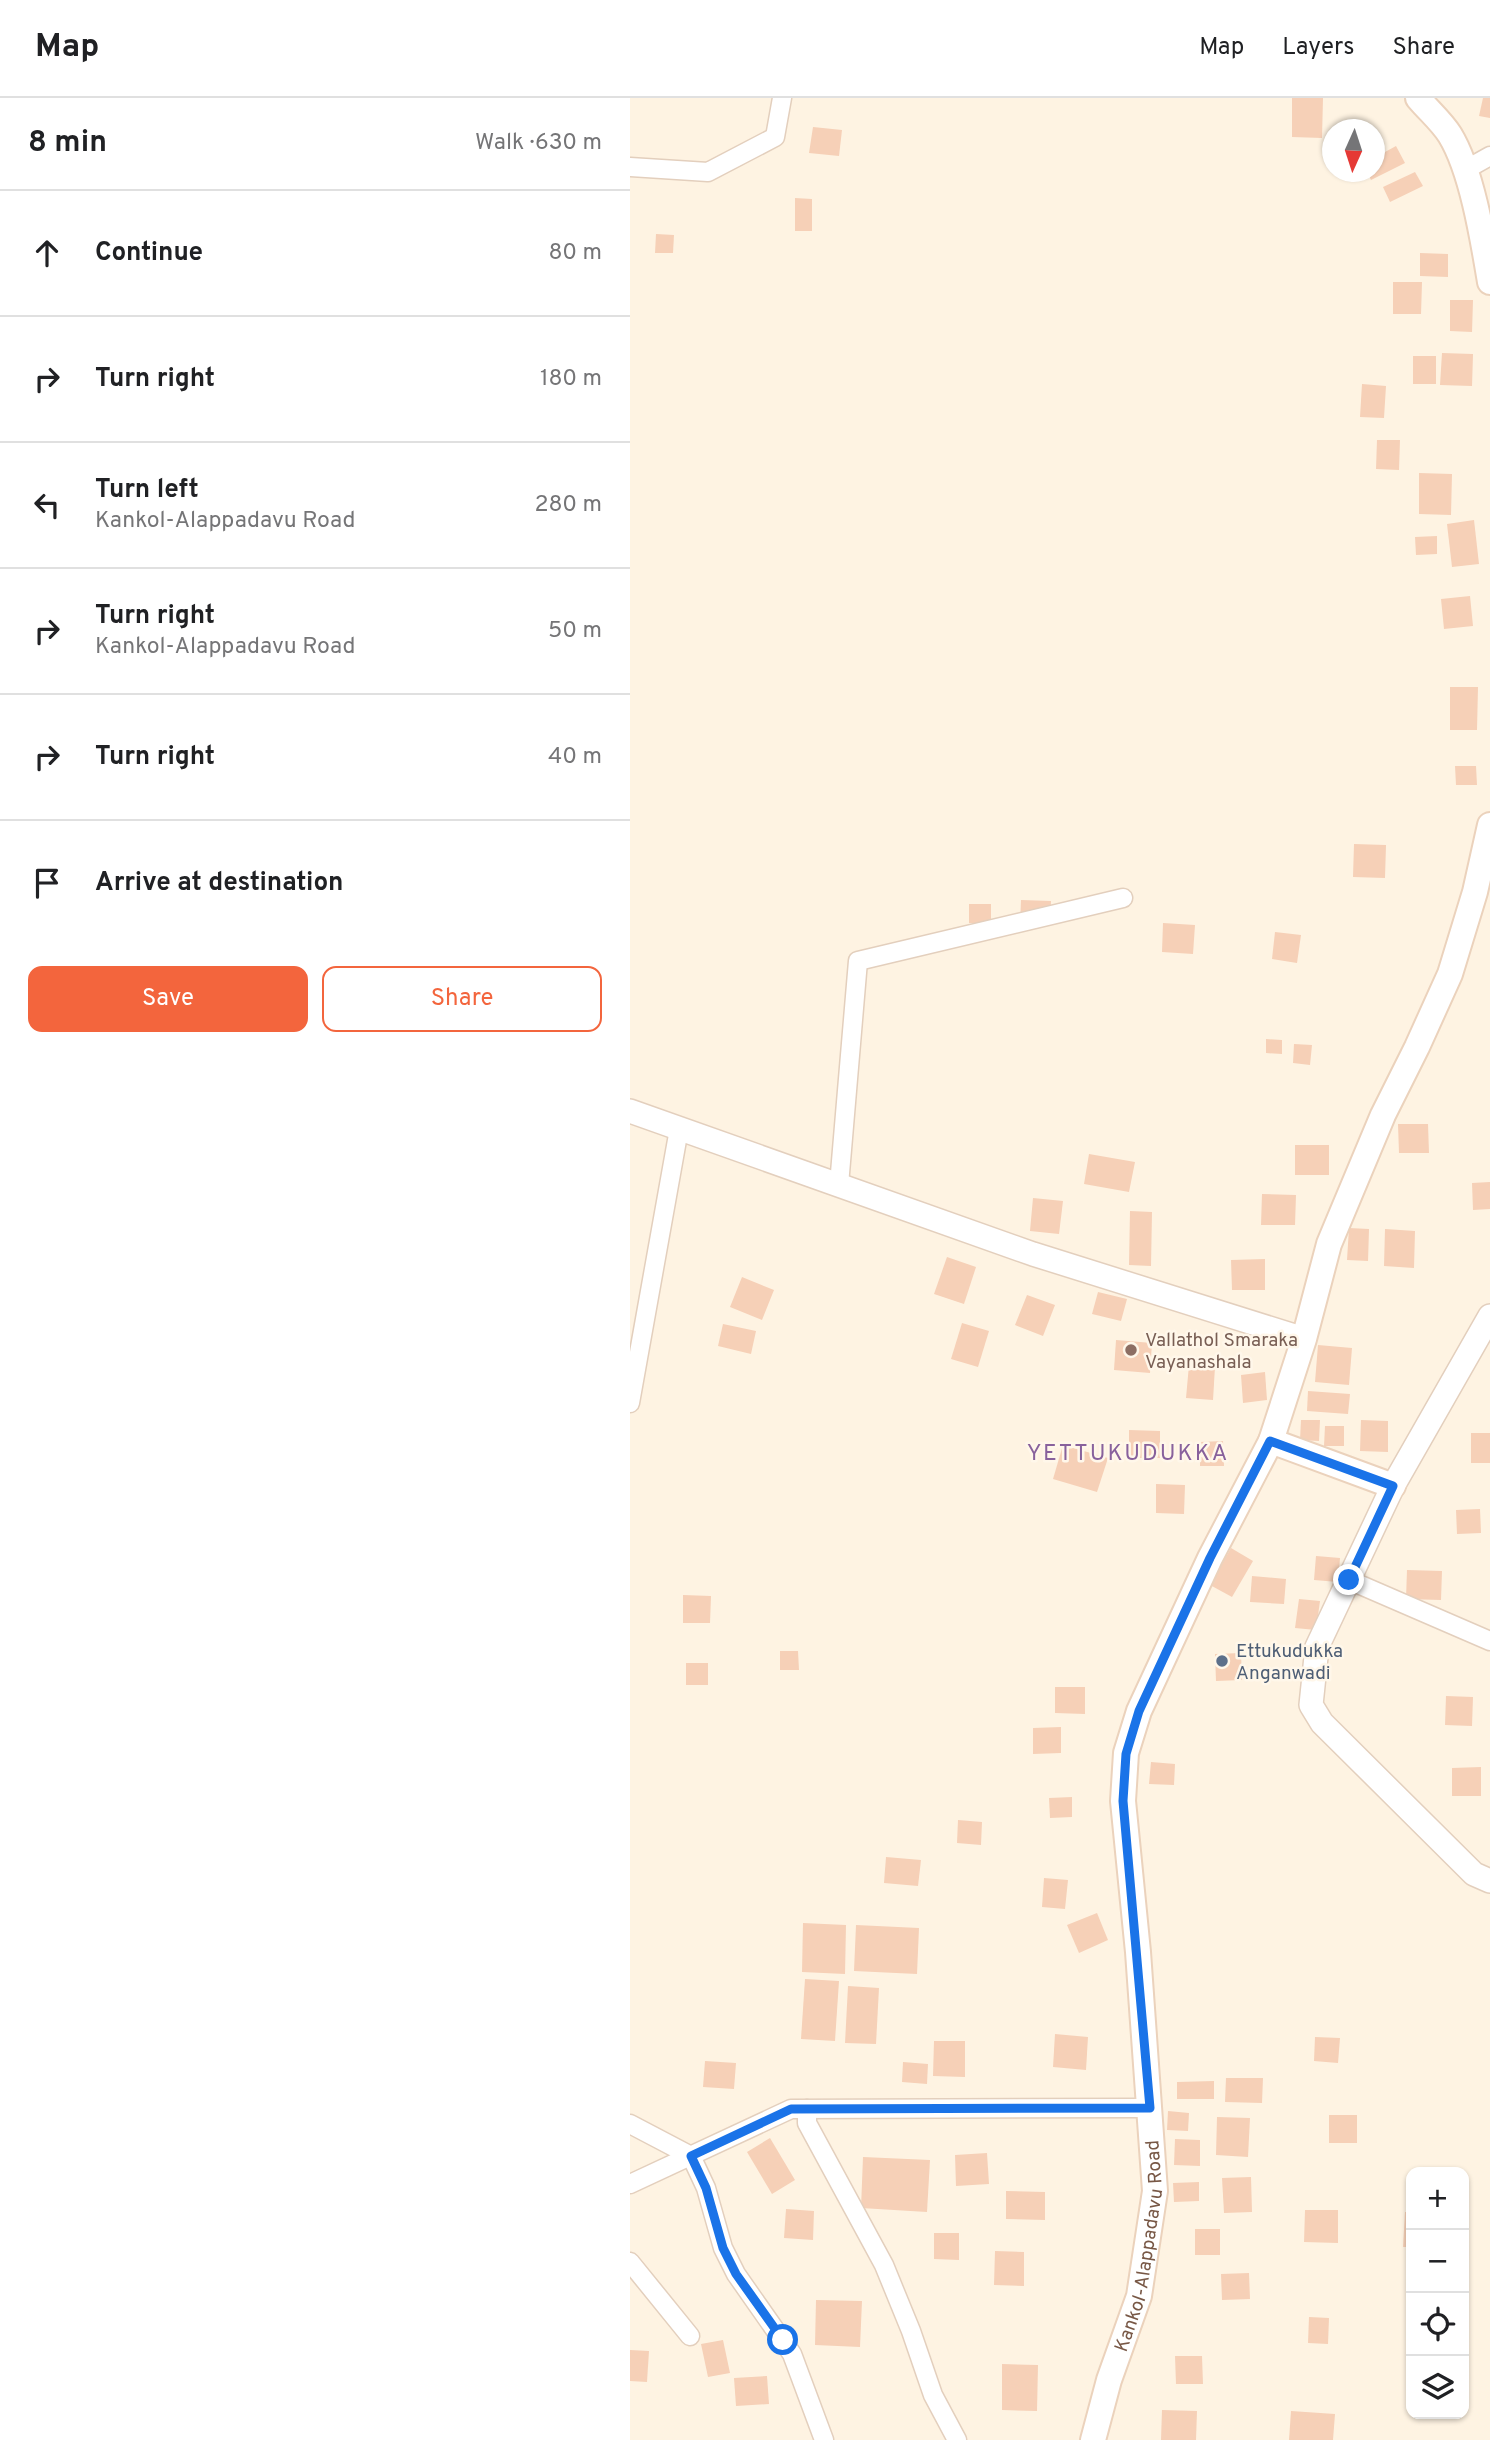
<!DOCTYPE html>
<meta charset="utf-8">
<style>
:root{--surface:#fff;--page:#f6f6f6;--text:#202124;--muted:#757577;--line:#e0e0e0;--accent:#f3653d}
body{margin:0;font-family:Overpass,sans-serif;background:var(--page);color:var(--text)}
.controls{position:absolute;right:21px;bottom:21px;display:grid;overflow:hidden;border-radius:14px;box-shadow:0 2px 5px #0004}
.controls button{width:63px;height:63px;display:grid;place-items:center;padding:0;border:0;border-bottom:2px solid var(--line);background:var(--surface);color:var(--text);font:35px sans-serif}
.compass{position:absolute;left:692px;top:21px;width:63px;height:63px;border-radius:50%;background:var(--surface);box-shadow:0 2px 5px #0004;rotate:183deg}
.stop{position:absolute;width:21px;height:21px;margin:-16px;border:5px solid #1a73e8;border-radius:50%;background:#fff}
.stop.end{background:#1a73e8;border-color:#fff;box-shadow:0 2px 7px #0008}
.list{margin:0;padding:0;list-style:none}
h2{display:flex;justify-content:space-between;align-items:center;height:91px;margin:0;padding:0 28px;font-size:30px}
h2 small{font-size:23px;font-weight:400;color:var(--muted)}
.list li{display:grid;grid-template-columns:46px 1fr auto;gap:21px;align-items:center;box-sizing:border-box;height:126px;padding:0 28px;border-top:2px solid var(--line)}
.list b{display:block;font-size:26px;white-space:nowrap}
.list p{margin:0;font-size:23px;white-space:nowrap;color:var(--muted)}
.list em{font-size:23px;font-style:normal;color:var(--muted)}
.actions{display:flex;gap:14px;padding:21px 28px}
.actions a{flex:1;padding:16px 0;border:2px solid var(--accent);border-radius:14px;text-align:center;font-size:24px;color:var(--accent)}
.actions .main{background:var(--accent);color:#fff}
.icon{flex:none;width:38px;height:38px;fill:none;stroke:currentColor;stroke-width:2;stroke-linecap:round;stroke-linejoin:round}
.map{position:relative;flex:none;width:860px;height:2342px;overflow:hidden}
header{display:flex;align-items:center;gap:42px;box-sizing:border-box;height:98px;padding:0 35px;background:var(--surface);border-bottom:2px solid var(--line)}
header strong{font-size:33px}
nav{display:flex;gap:38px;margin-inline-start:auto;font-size:24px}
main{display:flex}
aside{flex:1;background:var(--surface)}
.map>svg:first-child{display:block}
</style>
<header>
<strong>Map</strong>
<nav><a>Map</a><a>Layers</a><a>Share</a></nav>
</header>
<main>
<aside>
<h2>8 min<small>Walk · 630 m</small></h2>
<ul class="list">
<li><svg class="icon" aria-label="ahead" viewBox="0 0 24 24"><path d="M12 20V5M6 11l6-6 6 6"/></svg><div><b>Continue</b></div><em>80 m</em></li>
<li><svg class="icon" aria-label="right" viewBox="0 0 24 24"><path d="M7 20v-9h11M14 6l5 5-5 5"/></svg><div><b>Turn right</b></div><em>180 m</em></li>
<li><svg class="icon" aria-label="left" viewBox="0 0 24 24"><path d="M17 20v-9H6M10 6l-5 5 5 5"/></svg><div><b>Turn left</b><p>Kankol-Alappadavu Road</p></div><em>280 m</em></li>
<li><svg class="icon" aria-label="right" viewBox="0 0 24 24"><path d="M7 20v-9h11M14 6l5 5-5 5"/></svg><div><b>Turn right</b><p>Kankol-Alappadavu Road</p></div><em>50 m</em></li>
<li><svg class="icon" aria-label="right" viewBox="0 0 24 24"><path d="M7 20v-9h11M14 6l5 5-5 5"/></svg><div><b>Turn right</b></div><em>40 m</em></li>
<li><svg class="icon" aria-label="arrive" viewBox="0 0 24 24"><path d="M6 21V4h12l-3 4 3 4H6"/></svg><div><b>Arrive at destination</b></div></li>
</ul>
<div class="actions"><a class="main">Save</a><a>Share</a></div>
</aside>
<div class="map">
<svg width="860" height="2342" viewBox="0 0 860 2342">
<rect width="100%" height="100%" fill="#fef3e2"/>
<g fill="#f6d0b7">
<polygon points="662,0 693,0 692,40 662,39"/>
<polygon points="853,0 860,0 860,20 849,18"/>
<polygon points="183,29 212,32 209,58 179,55"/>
<polygon points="766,48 775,65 741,82 737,74 744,74 744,60"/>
<polygon points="785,74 793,88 760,104 753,89"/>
<polygon points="165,100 182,101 182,133 165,133"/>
<polygon points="26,136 44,137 43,155 25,155"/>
<polygon points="790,155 818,156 818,179 790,178"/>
<polygon points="763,184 792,184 791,216 763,216"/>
<polygon points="820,202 843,202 842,234 820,233"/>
<polygon points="812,255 843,256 842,288 810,287"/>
<rect x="783" y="258" width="23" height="28"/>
<polygon points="732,286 756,288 754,320 730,319"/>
<polygon points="747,342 770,342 769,372 746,371"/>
<polygon points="789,375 822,376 821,417 789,416"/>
<polygon points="844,422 849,466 822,469 817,426"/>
<polygon points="807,438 807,456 786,457 785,439"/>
<polygon points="840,498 843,528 814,531 811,501"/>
<polygon points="820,589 848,589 847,632 820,632"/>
<polygon points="825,668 846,668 847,687 826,687"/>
<polygon points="724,746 756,747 755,780 723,779"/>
<polygon points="391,802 421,803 420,828 390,827"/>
<rect x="339" y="806" width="22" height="19"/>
<polygon points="533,825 565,827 563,856 532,854"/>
<polygon points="645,834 671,837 667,865 642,861"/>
<polygon points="636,941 652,942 652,956 636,955"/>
<polygon points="664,946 682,947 680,967 663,965"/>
<polygon points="768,1026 798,1026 799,1055 769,1055"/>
<rect x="665" y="1047" width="34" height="30"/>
<polygon points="459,1056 505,1064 499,1094 454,1086"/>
<polygon points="860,1084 860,1111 843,1112 842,1085"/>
<polygon points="632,1096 666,1097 665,1127 631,1127"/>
<polygon points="403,1100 433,1103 429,1136 400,1133"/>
<polygon points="500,1113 522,1114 521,1168 499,1167"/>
<polygon points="719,1130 739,1131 738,1163 717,1162"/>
<polygon points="755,1131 785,1133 784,1170 754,1168"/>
<polygon points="317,1159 346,1169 334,1206 304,1196"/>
<polygon points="635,1161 635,1192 602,1192 601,1162"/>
<polygon points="112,1179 144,1192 132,1222 100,1209"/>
<polygon points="468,1194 497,1201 491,1223 462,1216"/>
<polygon points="397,1197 425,1207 413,1238 385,1227"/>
<polygon points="332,1225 359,1233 348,1269 321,1261"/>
<polygon points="93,1226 126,1233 121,1256 88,1248"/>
<polygon points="486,1242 522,1245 520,1275 484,1272"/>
<polygon points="688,1247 722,1250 719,1287 685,1284"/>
<polygon points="559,1267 585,1269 583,1302 556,1300"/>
<polygon points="635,1274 637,1302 613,1305 611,1277"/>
<polygon points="678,1293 720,1296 718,1316 677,1313"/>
<polygon points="671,1322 690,1322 689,1343 670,1342"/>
<polygon points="731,1322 758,1323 758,1354 730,1353"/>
<polygon points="695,1328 714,1328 714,1348 694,1348"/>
<polygon points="499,1332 530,1333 530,1360 499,1360"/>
<rect x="841" y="1335" width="19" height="30"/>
<polygon points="593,1343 594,1368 570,1368 570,1344"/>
<polygon points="433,1347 478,1360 467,1394 423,1381"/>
<polygon points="526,1386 555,1387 554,1416 526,1415"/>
<polygon points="850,1411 851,1435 827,1436 826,1412"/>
<polygon points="601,1450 623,1463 602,1499 580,1487"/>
<polygon points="686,1458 710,1460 708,1484 684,1482"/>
<polygon points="777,1472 812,1473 811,1502 776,1501"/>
<polygon points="622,1478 656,1481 654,1506 620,1504"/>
<polygon points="53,1497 81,1498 80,1525 53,1525"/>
<polygon points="669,1501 690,1503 686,1532 665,1530"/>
<polygon points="150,1553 168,1553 169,1572 150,1572"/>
<polygon points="611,1555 612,1582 586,1583 585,1556"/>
<rect x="56" y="1565" width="22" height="22"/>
<polygon points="425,1589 455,1589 455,1616 425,1615"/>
<polygon points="816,1598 843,1599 842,1628 815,1627"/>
<polygon points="431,1629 431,1655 403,1656 403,1630"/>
<polygon points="521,1664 545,1666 544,1687 519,1686"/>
<polygon points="851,1669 851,1698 822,1698 822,1670"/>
<polygon points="442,1699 442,1719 420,1720 419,1700"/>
<polygon points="328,1722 352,1724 351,1747 327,1745"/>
<polygon points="256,1759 291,1762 288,1788 254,1785"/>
<polygon points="414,1780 438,1782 435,1811 412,1809"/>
<polygon points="467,1815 478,1842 449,1855 437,1827"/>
<polygon points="173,1825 216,1827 215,1876 172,1874"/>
<polygon points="226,1827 289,1830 287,1876 224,1873"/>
<polygon points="175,1881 209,1883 205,1943 171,1941"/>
<polygon points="218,1888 249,1890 246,1946 215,1945"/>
<polygon points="425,1936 458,1939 456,1972 423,1969"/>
<polygon points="685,1939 710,1940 708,1965 684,1963"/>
<polygon points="304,1943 335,1943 335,1979 303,1978"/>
<polygon points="75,1963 106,1965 104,1991 73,1989"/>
<polygon points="273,1964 298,1966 297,1986 272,1984"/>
<polygon points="596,1980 633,1980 632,2005 595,2004"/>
<polygon points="584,1983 584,2001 547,2001 547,1984"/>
<polygon points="538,2013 559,2015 558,2033 537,2032"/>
<rect x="699" y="2017" width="28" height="28"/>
<polygon points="587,2019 620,2020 618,2059 586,2057"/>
<polygon points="140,2040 165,2082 142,2096 117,2054"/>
<polygon points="545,2041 570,2042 570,2068 544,2067"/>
<polygon points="357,2055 359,2086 326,2088 325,2057"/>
<polygon points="233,2059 300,2062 297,2114 231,2110"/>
<polygon points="621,2079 622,2114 594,2115 592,2080"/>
<polygon points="569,2084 569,2103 544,2104 543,2085"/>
<polygon points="376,2093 415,2094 415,2122 376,2121"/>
<polygon points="156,2111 184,2113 183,2142 154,2140"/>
<polygon points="675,2112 708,2112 708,2145 674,2144"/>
<polygon points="775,2114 781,2114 781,2149 773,2149"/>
<rect x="565" y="2131" width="25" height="26"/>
<polygon points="304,2135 329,2135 329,2162 304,2161"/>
<polygon points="365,2153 394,2154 394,2188 364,2187"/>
<polygon points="619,2175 620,2201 592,2202 591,2176"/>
<polygon points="186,2202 232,2203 230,2249 185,2247"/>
<polygon points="679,2219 699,2220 698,2246 678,2245"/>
<polygon points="93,2242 100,2275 78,2279 71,2246"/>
<polygon points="0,2252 19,2253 17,2284 0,2283"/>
<polygon points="545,2258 572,2258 573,2286 546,2286"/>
<polygon points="372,2266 408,2267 407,2313 372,2312"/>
<polygon points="137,2278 139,2306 106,2308 104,2280"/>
<polygon points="532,2312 567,2313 566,2342 531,2342"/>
<polygon points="661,2313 705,2316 703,2342 659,2342"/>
</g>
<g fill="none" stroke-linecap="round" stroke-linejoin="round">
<defs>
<g id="minor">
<polyline points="0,69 78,74 145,39 152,0"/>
<polyline points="835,72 860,58"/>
<polyline points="209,1087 228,863 493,800"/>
<polyline points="0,1305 49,1031"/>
<polyline points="719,1482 860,1543"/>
<polyline points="177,2011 177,2025 254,2167 281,2233 303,2297 327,2342"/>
<polyline points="0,2026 61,2058 76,2090 93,2150 106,2176 162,2256 194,2342"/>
<polyline points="0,2086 161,2011 520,2010"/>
<polyline points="0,2164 60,2238"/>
</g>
<g id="tertiary">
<polyline points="0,1013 403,1156 674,1241"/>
<polyline points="860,1218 763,1388 687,1549 681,1607 692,1625 844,1776 860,1783"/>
</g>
<g id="secondary">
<path d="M788,0C798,12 812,24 820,37C842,73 853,142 860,184"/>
<polyline points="641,1343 763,1388"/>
<path id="s1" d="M463,2342L479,2282L509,2198L525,2093L508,1854L493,1703L496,1655L509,1613L580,1460L641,1343L674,1241L699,1146L753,1017L787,949L820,876L845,794L860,727"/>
</g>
</defs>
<use href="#minor" stroke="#e3cfbd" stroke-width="21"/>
<use href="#tertiary" stroke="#e3cfbd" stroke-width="26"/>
<use href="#secondary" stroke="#ebd2bc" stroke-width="28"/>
<use href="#minor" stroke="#fff" stroke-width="18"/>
<use href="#tertiary" stroke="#fff" stroke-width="23"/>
<use href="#secondary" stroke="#fff" stroke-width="24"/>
</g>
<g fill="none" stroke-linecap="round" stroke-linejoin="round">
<polyline stroke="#1a73e8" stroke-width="9" points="153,2242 106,2176 93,2150 76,2090 61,2058 161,2011 520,2010 493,1703 496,1656 509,1613 580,1460 640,1343 763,1388 719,1482"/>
</g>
<circle fill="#8d6e63" stroke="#fff7ea" stroke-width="2.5" cx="501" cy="1252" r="7"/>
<circle fill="#5c6f8a" stroke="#fff7ea" stroke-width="2.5" cx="592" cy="1563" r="7"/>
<g text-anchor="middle" stroke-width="5" stroke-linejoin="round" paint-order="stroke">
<g font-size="19" fill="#785e54" stroke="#fff7ea" text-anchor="start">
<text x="515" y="1248">Vallathol Smaraka<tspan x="515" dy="22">Vayanashala</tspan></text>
</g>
<g font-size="19" fill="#4e5e75" stroke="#fff7ea" text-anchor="start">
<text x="606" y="1559">Ettukudukka<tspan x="606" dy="22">Anganwadi</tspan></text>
</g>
<g font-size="19" fill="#785846" stroke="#fff7ea">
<text dy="7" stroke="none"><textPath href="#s1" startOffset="201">Kankol-Alappadavu Road</textPath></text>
</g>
<g font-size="23" letter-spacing="2" fill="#88619c" stroke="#fff7ea">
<text x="498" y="1362">YETTUKUDUKKA</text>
</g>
</g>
</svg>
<div class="controls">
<button>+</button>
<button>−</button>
<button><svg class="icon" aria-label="locate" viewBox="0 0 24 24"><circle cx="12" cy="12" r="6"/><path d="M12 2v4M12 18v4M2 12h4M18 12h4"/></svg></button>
<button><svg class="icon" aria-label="layers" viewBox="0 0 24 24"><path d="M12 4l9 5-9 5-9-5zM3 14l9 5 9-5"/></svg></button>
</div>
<svg class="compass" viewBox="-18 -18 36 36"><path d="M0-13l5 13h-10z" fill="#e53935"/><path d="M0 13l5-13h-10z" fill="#757577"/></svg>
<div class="stop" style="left:153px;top:2242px"></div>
<div class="stop end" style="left:719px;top:1482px"></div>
</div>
</main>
